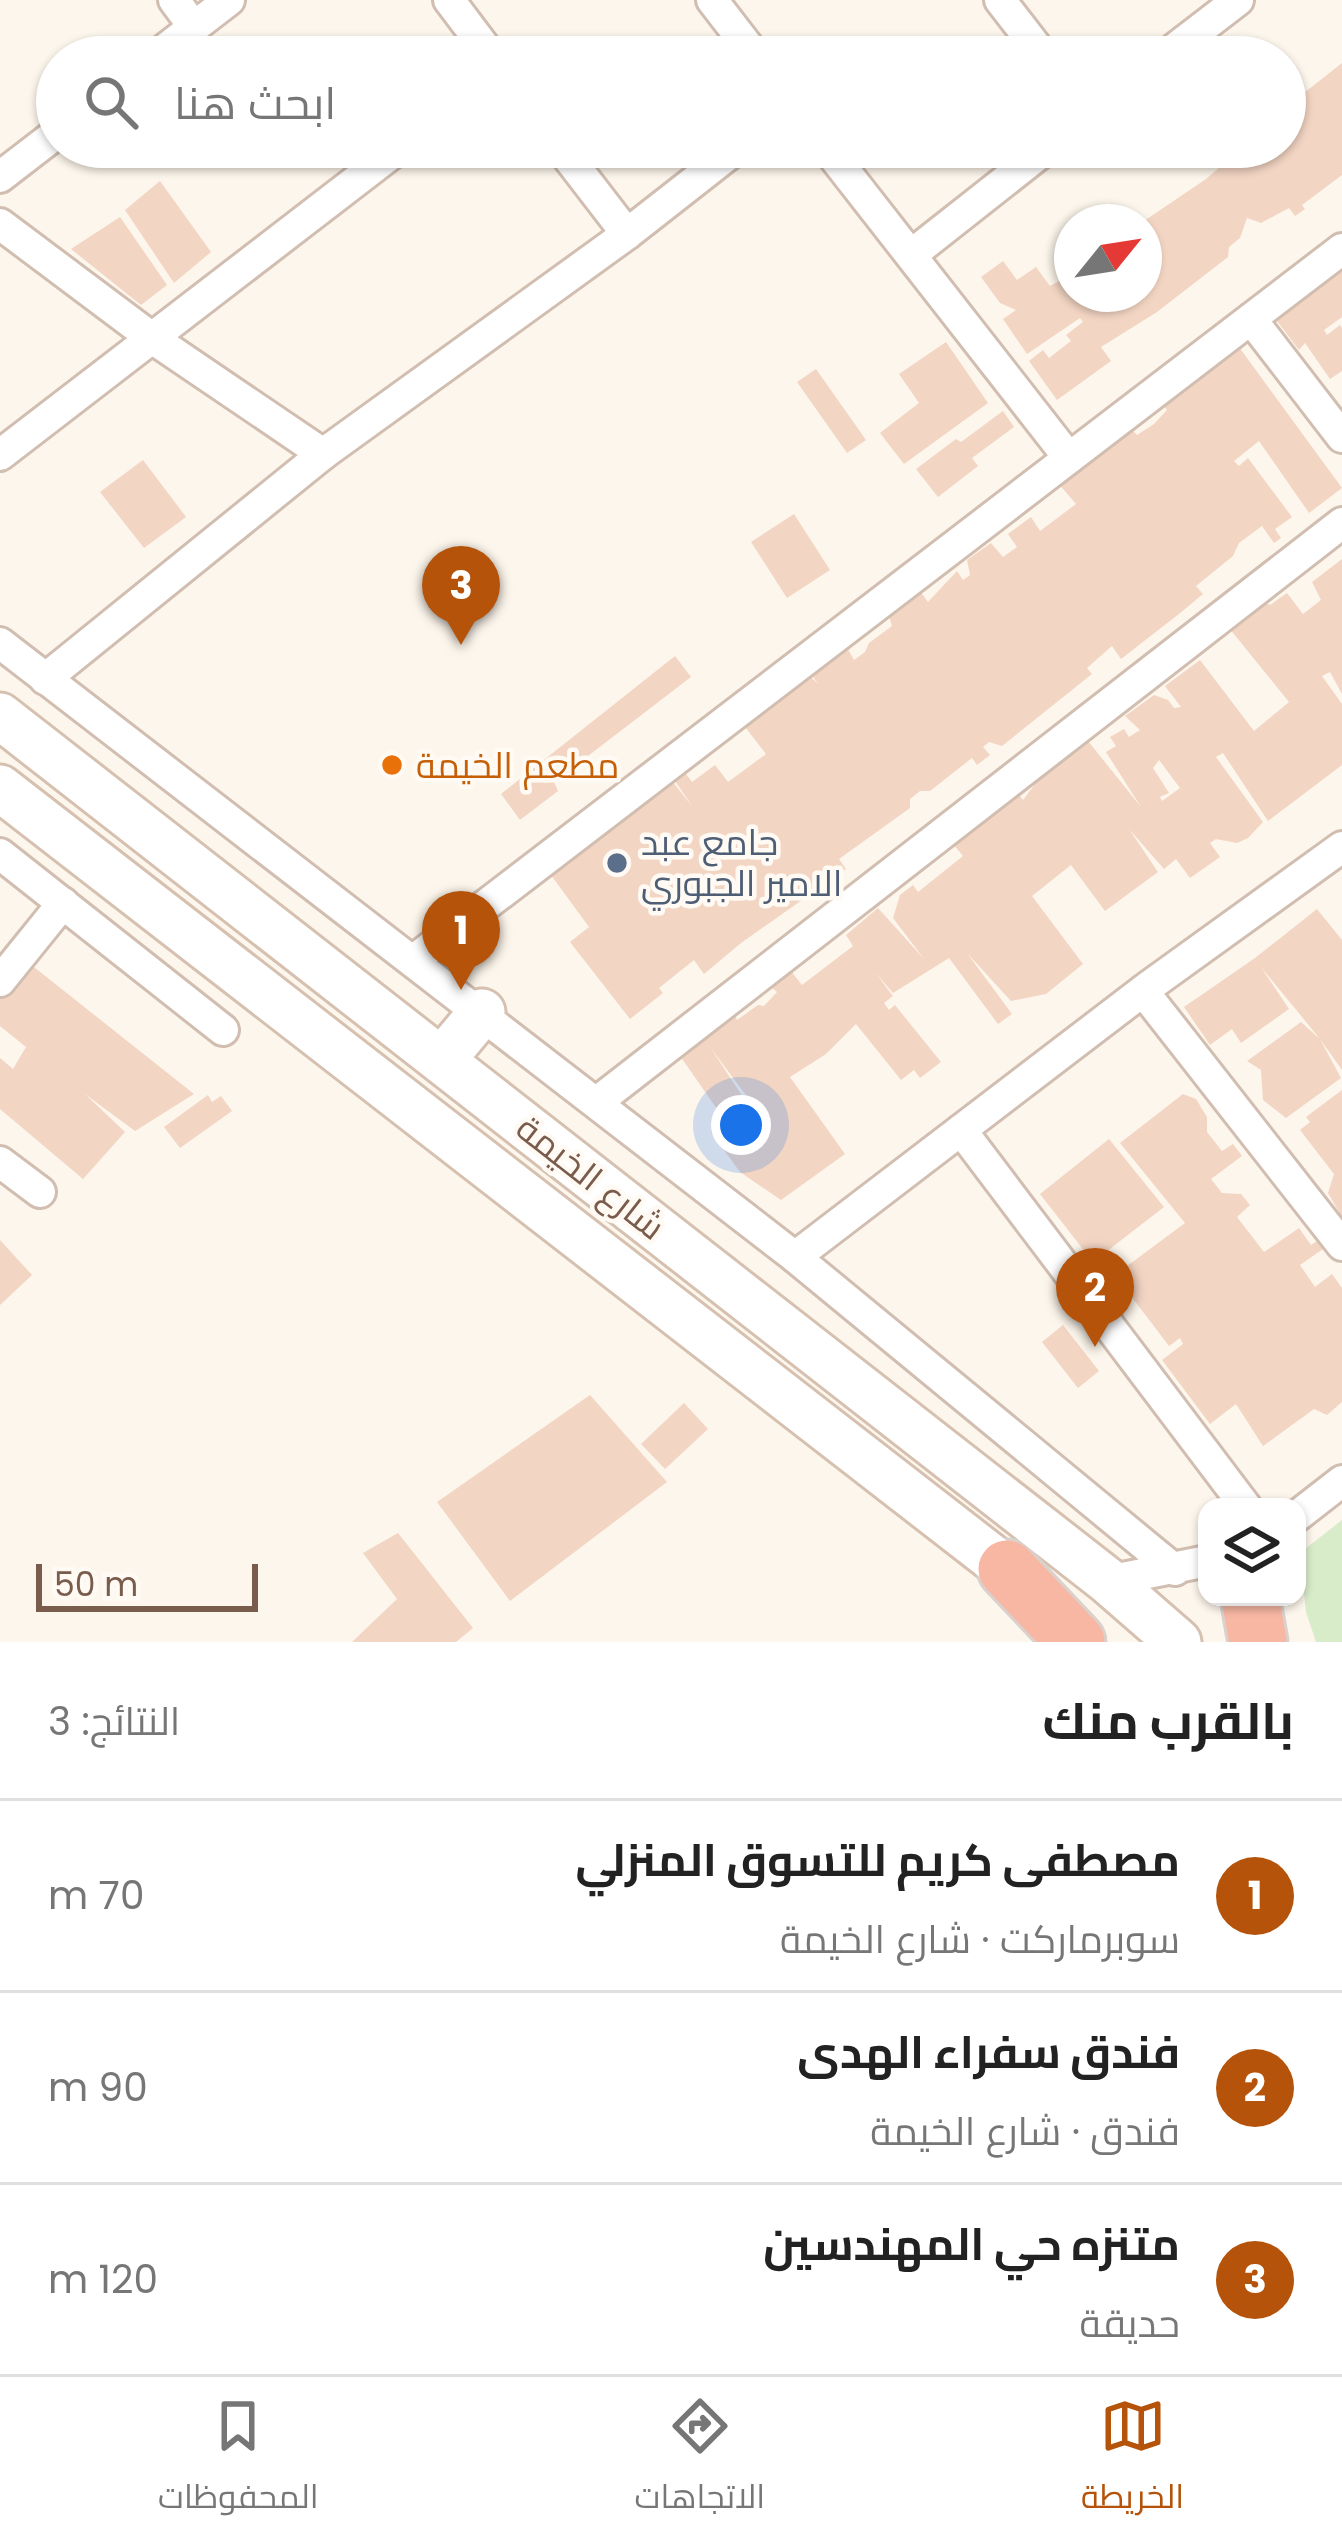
<!DOCTYPE html>
<html lang="ar">
<meta charset="utf-8">
<style>
:root{--surface:#fff;--page:#f2f2f2;--text:#222;--muted:#767676;--line:#e0e0e0;--accent:#b45309}
body{margin:0;font-family:Poppins,Cairo,sans-serif;background:var(--page);color:var(--text);direction:rtl}
.controls{position:absolute;right:36px;bottom:36px;display:grid;overflow:hidden;border-radius:24px;box-shadow:0 3px 9px #0004}
.controls button{width:108px;height:108px;display:grid;place-items:center;padding:0;border:0;border-bottom:3px solid var(--line);background:var(--surface);color:var(--text);font:60px sans-serif}
.compass{position:absolute;left:1054px;top:204px;width:108px;height:108px;border-radius:50%;background:var(--surface);box-shadow:0 3px 9px #0004;rotate:60deg}
.scale{position:absolute;left:36px;bottom:30px;width:222px;box-sizing:border-box;padding-left:12px;border:6px solid #7a5c4d;border-top:0;font-size:33px;line-height:42px;white-space:nowrap;color:#7a5c4d;-webkit-text-stroke:9px #fffaf3;paint-order:stroke}
.you{position:absolute;left:741px;top:1125px;width:42px;height:42px;margin:-30px;border:9px solid #fff;border-radius:50%;background:#1a73e8;box-shadow:0 0 0 18px #1a73e833}
.badge{display:grid;place-items:center;width:78px;height:78px;border-radius:50%;background:var(--accent);color:#fff;font-size:39px;font-weight:700}
.pin{position:absolute;translate:-50% -99px;filter:drop-shadow(0 3px 6px #0008)}
.pin::after{content:'';position:absolute;top:63px;width:42px;height:36px;background:inherit;clip-path:polygon(0 0,100% 0,50% 100%)}
.list{margin:0;padding:0;list-style:none}
h2{display:flex;justify-content:space-between;align-items:center;height:156px;margin:0;padding:0 48px;font-size:51px}
h2 small{font-size:39px;font-weight:400;color:var(--muted)}
.list li{display:grid;grid-template-columns:78px 1fr auto;gap:36px;align-items:center;box-sizing:border-box;height:192px;padding:0 48px;border-top:3px solid var(--line)}
.list b{display:block;font-size:45px;white-space:nowrap}
.list p{margin:0;font-size:39px;white-space:nowrap;color:var(--muted)}
.list em{font-size:39px;font-style:normal;color:var(--muted)}
.icon{flex:none;width:66px;height:66px;fill:none;stroke:currentColor;stroke-width:2;stroke-linecap:round;stroke-linejoin:round}
.map{position:relative;flex:none;width:1342px;height:1642px;overflow:hidden;direction:ltr}
.search{position:absolute;background:var(--surface);box-shadow:0 3px 9px #0004;left:36px;right:36px;top:36px;height:132px;display:flex;align-items:center;gap:30px;box-sizing:border-box;padding:0 42px;border-radius:66px;color:var(--muted);font-size:45px}
.sheet{height:732px;background:var(--surface)}
nav{display:flex;justify-content:space-around;align-items:center;box-sizing:border-box;height:168px;border-top:3px solid var(--line);background:var(--surface);font-size:33px;color:var(--muted)}
nav a{display:grid;justify-items:center;gap:6px}
nav .on{color:var(--accent)}
.map>svg:first-child{display:block}
</style>
<div class="map">
<svg width="1342" height="1642" viewBox="0 0 1342 1642">
<rect width="100%" height="100%" fill="#fdf6ec"/>
<polygon fill="#d8ecc9" points="1342,1520 1342,1642 1316,1642 1306,1612 1300,1553"/>
<g fill="#f3d5c3" fill-rule="evenodd">
<polygon points="1342,63 1342,175 1302,205 1305,209 1295,216 1289,208 1261,223 1247,218 1240,238 1229,247 1228,257 1157,312 1101,347 1111,361 1057,400 1029,361 1043,350 1049,358 1071,341 1066,335 1083,322 1080,318 1027,354 1003,319 1016,310 1000,303 981,277 1003,261 1017,280 1036,267 1050,286 1072,274 1072,294 1144,294 1144,221 1206,179 1235,154 1236,147 1285,147 1285,108"/>
<polygon points="160,181 211,252 174,283 125,210"/>
<polygon points="120,217 167,285 141,305 71,249"/>
<polygon points="1342,266 1342,317 1324,330 1327,335 1340,325 1342,328 1342,371 1330,379 1305,343 1299,350 1274,317"/>
<polygon points="946,342 988,403 904,464 880,433 919,403 899,374"/>
<polygon points="1239,347 1342,488 1309,513 1259,441 1234,461 1239,466 1248,458 1292,517 1275,529 1281,538 1274,543 1262,526 1239,543 1233,556 1196,586 1203,594 1179,614 1121,659 1112,646 1087,668 1092,674 1002,746 989,742 983,747 990,755 977,765 972,758 930,791 920,791 910,799 910,808 839,859 846,869 741,943 704,974 694,960 659,988 663,993 630,1019 570,942 589,927 548,871 668,776 692,806 673,778 683,770 692,782 715,765 728,782 766,754 742,723 809,675 818,684 809,671 822,668 845,644 854,660 865,652 869,643 892,626 886,607 915,584 928,602 957,571 963,580 970,575 967,560 991,543 1003,557 1017,547 1008,534 1031,517 1040,531 1076,504 1052,476 1130,428 1137,435 1154,424 1167,410 1162,404 1171,400 1172,390"/>
<polygon points="816,369 866,440 847,453 797,382"/>
<polygon points="1003,411 1014,427 972,458 978,466 938,497 916,469 956,439 961,442"/>
<polygon points="143,460 186,517 144,548 100,492"/>
<polygon points="794,514 830,570 787,598 751,542"/>
<path d="M1342,559V694L1330,672L1322,676L1342,704V765L1268,821L1223,753L1216,757L1263,822L1248,838L1237,843L1216,839L1210,843L1220,857L1190,878L1176,859L1164,869L1129,829L1158,872L1105,911L1071,865L1032,896L1083,964L1046,994L1011,1001L967,953L1012,1014L998,1024L949,958L893,993L875,972L893,996L884,1003L889,1010L895,1005L941,1062L920,1078L914,1070L901,1080L856,1024L826,1054L790,1077L845,1154L781,1200L740,1172L711,1132L751,1102L710,1047L747,1103L724,1119L678,1053L733,1009L737,1020L758,1005L764,1006L777,992L771,987L791,971L802,985L853,946L846,935L878,908L924,959L893,918L900,895L913,885L918,892L963,856L949,839L1012,786L1023,800L1035,784L1088,741L1141,807L1106,752L1116,746L1110,737L1124,729L1129,737L1140,730L1125,716L1154,695L1168,700L1174,708L1181,707L1165,686L1200,660L1254,731L1289,702L1229,628L1262,601L1270,605L1287,593L1303,614L1321,600L1312,582ZM1159,760L1180,788L1162,801L1160,797L1169,793L1153,768Z"/>
<polygon points="675,656 691,677 554,782 558,791 520,820 501,794"/>
<polygon points="1317,909 1342,940 1342,1070 1320,1039 1341,1078 1286,1118 1263,1100 1261,1070 1247,1061 1301,1022 1320,1039 1261,967 1289,1009 1241,1043 1232,1029 1210,1045 1184,1007 1255,958"/>
<polygon points="20,956 194,1094 135,1131 85,1094 125,1132 83,1179 0,1109 0,1058 13,1069 26,1047 0,1026 0,982"/>
<polygon points="1342,1090 1342,1217 1328,1193 1334,1174 1300,1130 1310,1122 1306,1117"/>
<polygon points="1183,1094 1196,1099 1207,1117 1207,1132 1222,1151 1233,1144 1242,1156 1211,1179 1222,1193 1241,1194 1250,1205 1237,1217 1264,1252 1299,1228 1311,1245 1317,1241 1323,1249 1300,1265 1315,1287 1332,1274 1342,1288 1342,1402 1327,1415 1314,1409 1263,1446 1236,1404 1210,1424 1162,1360 1183,1344 1180,1338 1169,1346 1115,1275 1185,1223 1120,1143"/>
<polygon points="208,1095 212,1102 221,1096 232,1111 180,1148 164,1127"/>
<polygon points="1109,1139 1164,1207 1093,1262 1040,1194"/>
<polygon points="0,1240 32,1275 0,1305"/>
<polygon points="1063,1325 1099,1371 1078,1388 1042,1342"/>
<polygon points="590,1395 667,1482 510,1601 437,1502"/>
<polygon points="684,1403 708,1429 665,1469 641,1444"/>
<polygon points="398,1533 473,1628 456,1642 352,1642 397,1599 363,1553"/>
</g>
<g fill="none" stroke-linecap="round" stroke-linejoin="round">
<defs>
<g id="street">
<polyline points="174,0 194,27"/>
<polyline points="449,0 492,57"/>
<polyline points="712,0 756,57"/>
<polyline points="1000,0 1044,57"/>
<polyline points="155,57 229,0"/>
<polyline points="1164,57 1238,0"/>
<polyline points="560,147 627,234"/>
<polyline points="826,147 1069,458"/>
<polyline points="0,177 57,133"/>
<polyline points="0,224 152,338 323,454"/>
<polyline points="911,255 1048,147"/>
<polyline points="1251,319 1342,437"/>
<polyline points="0,455 400,147"/>
<polyline points="0,643 795,1257 1175,1570"/>
<polyline points="45,679 323,454 627,234 738,147"/>
<polyline points="0,854 223,1030"/>
<polyline points="414,960 1342,249"/>
<polyline points="0,981 63,903"/>
<polyline points="1143,991 1342,1245"/>
<polyline points="597,1102 1342,523"/>
<polyline points="961,1130 1246,1507"/>
<polyline points="0,1162 40,1192"/>
<polyline points="795,1257 1148,987 1342,847"/>
<polyline points="1297,1516 1342,1481"/>
<polyline points="1108,1581 1207,1561"/>
</g>
<g id="secondary">
<polyline points="0,716 1108,1581 1178,1642"/>
<polyline points="0,788 1031,1588"/>
<polyline points="442,1060 482,1012"/>
</g>
<g id="highway">
<polyline points="1007,1569 1076,1642"/>
<polyline points="1250,1597 1258,1642"/>
</g>
</defs>
<use href="#street" stroke="#d1beb0" stroke-width="36"/>
<use href="#secondary" stroke="#d6c0b0" stroke-width="51"/>
<use href="#highway" stroke="#dad1cd" stroke-width="63"/>
<use href="#street" stroke="#fff" stroke-width="30"/>
<use href="#secondary" stroke="#fff" stroke-width="45"/>
<use href="#highway" stroke="#f7b7a3" stroke-width="57"/>
</g>
<circle fill="#e8710a" stroke="#fffaf3" stroke-width="4.5" cx="392" cy="765" r="12"/>
<circle fill="#5c6f8a" stroke="#fffaf3" stroke-width="4.5" cx="617" cy="863" r="12"/>
<g text-anchor="middle" stroke-width="9" stroke-linejoin="round" paint-order="stroke">
<g font-size="36" fill="#c56008" stroke="#fffaf3" text-anchor="start">
<text x="416" y="778">مطعم الخيمة</text>
</g>
<g font-size="36" fill="#4e5e75" stroke="#fffaf3" text-anchor="start">
<text x="641" y="855">جامع عبد<tspan x="641" dy="41">الامير الجبوري</tspan></text>
</g>
<g font-size="36" fill="#7a5c4d" stroke="#fffaf3">
<text transform="translate(591 1177) rotate(38)" y="13">شارع الخيمة</text>
</g>
</g>
</svg>
<div class="controls">
<button><svg class="icon" aria-label="layers" viewBox="0 0 24 24"><path d="M12 4l9 5-9 5-9-5zM3 14l9 5 9-5"/></svg></button>
</div>
<svg class="compass" viewBox="-18 -18 36 36"><path d="M0-13l5 13h-10z" fill="#e53935"/><path d="M0 13l5-13h-10z" fill="#767676"/></svg>
<div class="scale">50 m</div>
<div class="you"></div>
<div class="pin badge" style="left:461px;top:990px">1</div>
<div class="pin badge" style="left:1095px;top:1347px">2</div>
<div class="pin badge" style="left:461px;top:645px">3</div>
<div class="search"><svg class="icon" aria-label="search" viewBox="0 0 24 24"><circle cx="10" cy="10" r="6"/><path d="M15 15l6 6"/></svg>ابحث هنا</div>
</div>
<section class="sheet">
<h2>بالقرب منك<small>النتائج: 3</small></h2>
<ul class="list">
<li><span class="badge">1</span><div><b>مصطفى كريم للتسوق المنزلي</b><p>سوبرماركت · شارع الخيمة</p></div><em>70 m</em></li>
<li><span class="badge">2</span><div><b>فندق سفراء الهدى</b><p>فندق · شارع الخيمة</p></div><em>90 m</em></li>
<li><span class="badge">3</span><div><b>متنزه حي المهندسين</b><p>حديقة</p></div><em>120 m</em></li>
</ul>
</section>
<nav>
<a class="on"><svg class="icon" aria-label="map" viewBox="0 0 24 24"><path d="M3 6l6-2 6 2 6-2v14l-6 2-6-2-6 2zM9 4v14M15 6v14"/></svg>الخريطة</a>
<a><svg class="icon" aria-label="directions" viewBox="0 0 24 24"><path d="M12 3l9 9-9 9-9-9zM9 14v-3h6M13 9l2 2-2 2"/></svg>الاتجاهات</a>
<a><svg class="icon" aria-label="saved" viewBox="0 0 24 24"><path d="M7 4h10v16l-5-4-5 4z"/></svg>المحفوظات</a>
</nav>
